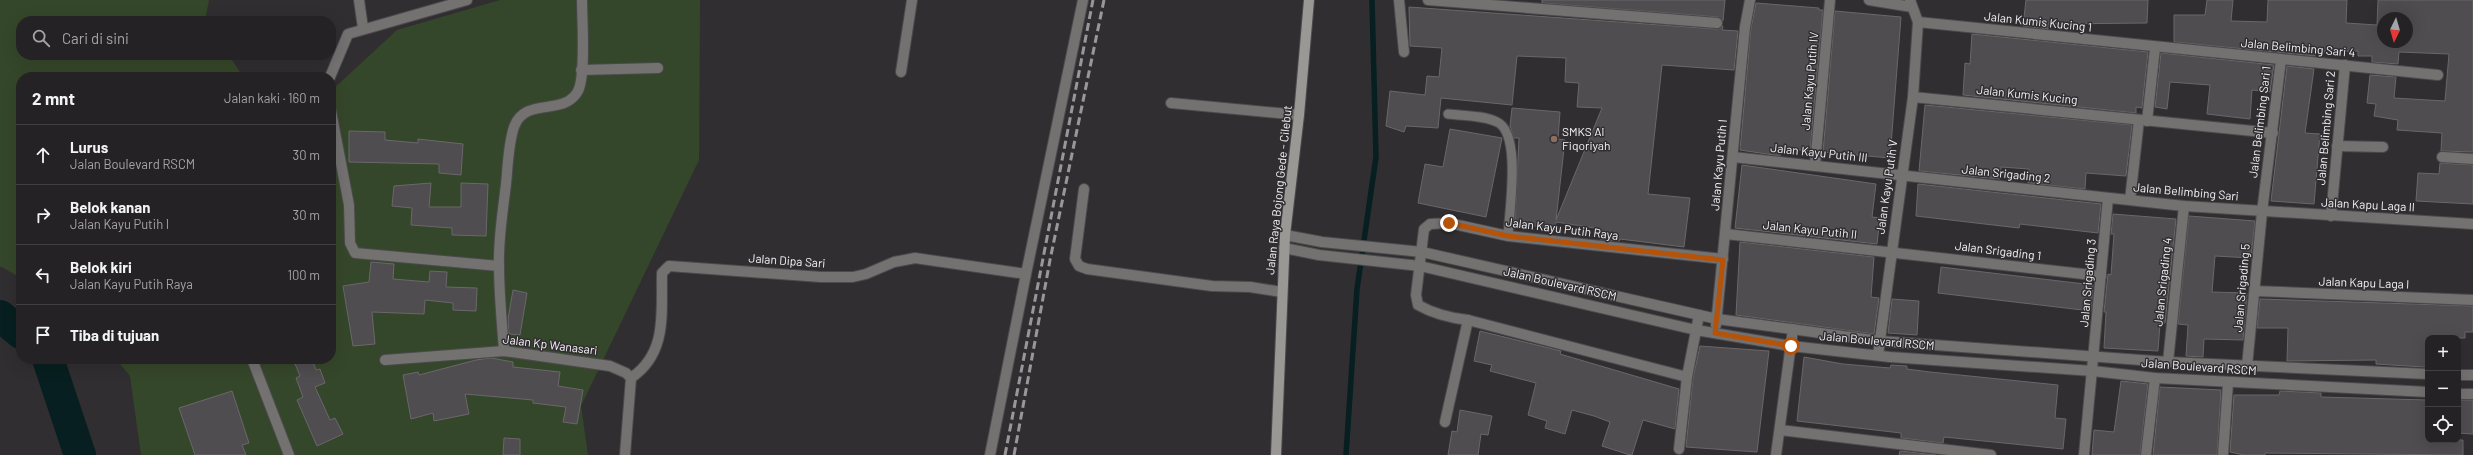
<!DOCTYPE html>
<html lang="id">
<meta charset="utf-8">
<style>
:root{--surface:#252225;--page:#312f32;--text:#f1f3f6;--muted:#a3a4a7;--line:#423f42}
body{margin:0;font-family:Barlow,sans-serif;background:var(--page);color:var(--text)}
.controls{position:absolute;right:12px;bottom:12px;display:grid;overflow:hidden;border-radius:8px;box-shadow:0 4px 16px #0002}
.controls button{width:36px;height:36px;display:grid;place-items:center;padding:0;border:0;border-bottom:1px solid var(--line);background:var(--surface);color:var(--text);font:20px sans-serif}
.compass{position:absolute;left:2377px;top:12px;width:36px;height:36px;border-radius:50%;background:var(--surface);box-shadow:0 4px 16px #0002;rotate:185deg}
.stop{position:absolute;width:12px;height:12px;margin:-9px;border:3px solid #b45309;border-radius:50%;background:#fff}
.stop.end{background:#b45309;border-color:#fff;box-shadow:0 1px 4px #0008}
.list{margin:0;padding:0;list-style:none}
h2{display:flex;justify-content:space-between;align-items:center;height:52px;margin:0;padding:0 16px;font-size:17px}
h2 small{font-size:13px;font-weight:400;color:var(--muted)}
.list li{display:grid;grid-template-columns:26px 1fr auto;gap:12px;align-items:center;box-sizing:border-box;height:60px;padding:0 16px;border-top:1px solid var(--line)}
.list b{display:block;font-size:15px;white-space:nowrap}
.list p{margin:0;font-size:13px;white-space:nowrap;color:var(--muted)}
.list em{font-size:13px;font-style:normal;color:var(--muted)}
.icon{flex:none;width:22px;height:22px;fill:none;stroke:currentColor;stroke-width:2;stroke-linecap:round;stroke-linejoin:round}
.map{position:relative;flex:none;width:2473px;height:455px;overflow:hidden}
.search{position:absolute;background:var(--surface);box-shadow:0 4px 16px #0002;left:16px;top:16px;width:320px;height:44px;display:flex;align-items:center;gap:10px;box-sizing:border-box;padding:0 14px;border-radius:16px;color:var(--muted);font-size:15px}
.panel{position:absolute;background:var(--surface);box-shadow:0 4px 16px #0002;left:16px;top:72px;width:320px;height:292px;border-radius:16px}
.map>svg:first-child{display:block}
</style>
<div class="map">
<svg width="2473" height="455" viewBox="0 0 2473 455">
<rect width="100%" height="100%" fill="#312e31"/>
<g fill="#35472a">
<polygon points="0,0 209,0 205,21 21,21 21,55 229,55 243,77 21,77 21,278 0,266"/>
<polygon points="500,0 700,0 699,160 581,406 588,455 141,455 130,376 116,359 331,359 331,91 397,30"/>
</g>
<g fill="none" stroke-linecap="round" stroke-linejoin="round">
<polyline stroke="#071f20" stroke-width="5.5" points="1346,455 1357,289 1376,157 1372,0"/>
<g stroke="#071f20" stroke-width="32">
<polyline points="0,316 21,333"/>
<polyline points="48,359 80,455"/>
</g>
</g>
<g fill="#4f4d50" stroke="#6a676b" fill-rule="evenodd">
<polygon points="1542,0 1725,0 1723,21 1718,17 1542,3"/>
<polygon points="2026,0 2148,0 2147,23 2048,24 2048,29 2023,26"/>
<path d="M2207,0H2233L2231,21L2267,22L2268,0H2347L2346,23L2377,25L2378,0H2473V152L2441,151L2442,133L2397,130L2398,120L2374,116L2376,104L2367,103L2370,75L2396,77L2394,98L2445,101L2449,54L2399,52L2398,64L2372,62V56H2358V51L2315,52V56L2174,42V15H2205ZM2383,18H2407V42H2383Z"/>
<polygon points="1756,3 1819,8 1819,10 1823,10 1810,151 1781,148 1780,156 1740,150 1751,28"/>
<polygon points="1409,7 1716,29 1723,26 1722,30 1738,31 1734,70 1662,65 1648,194 1690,198 1684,247 1620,239 1619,241 1600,239 1601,229 1556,222 1555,229 1515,223 1519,138 1514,138 1510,126 1512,108 1560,112 1558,139 1565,140 1556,220 1602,108 1577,107 1579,83 1565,82 1566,58 1517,56 1512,105 1441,98 1438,128 1406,126 1404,132 1386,126 1390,91 1425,95 1427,76 1439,77 1442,48 1410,46"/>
<polygon points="1835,11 1901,17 1890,158 1823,152"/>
<polygon points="1972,34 2148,52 2142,108 2136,107 2136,113 1963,95 1965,63 1970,64"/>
<polygon points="2161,53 2274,65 2270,92 2252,90 2250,119 2207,114 2210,85 2170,82 2167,109 2155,107"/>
<polygon points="2287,66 2314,69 2305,133 2320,134 2314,204 2271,201"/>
<polygon points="1925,105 2132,125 2126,176 2086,173 2085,189 2028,183 2029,169 2001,167 2000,179 1919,171"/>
<polygon points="1450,129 1502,138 1486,217 1418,203 1425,164 1443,167"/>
<polygon points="349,131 385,132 385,140 418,143 418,139 463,144 461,175 439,173 439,164 349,162"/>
<polygon points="2440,163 2473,165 2473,204 2416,201 2418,173 2439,174"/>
<polygon points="1742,165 1876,184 1872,217 1880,218 1877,244 1735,228"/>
<polygon points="431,183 429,207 461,207 461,183 488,184 486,236 452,235 452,228 411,225 412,208 392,206 394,186"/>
<polygon points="1918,184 2101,204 2098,233 2020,224 2019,228 1916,216"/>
<polygon points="2113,214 2176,219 2165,323 2160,323 2158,351 2104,348 2106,312 2104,312 2108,274 2111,275 2114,234 2111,234"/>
<polygon points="2189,216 2255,221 2251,258 2215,256 2212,292 2247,293 2243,340 2204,339 2203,357 2186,356 2188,325 2178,324"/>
<polygon points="1740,242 1874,257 1871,297 1879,298 1874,334 1736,315"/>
<polygon points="371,262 394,264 393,279 429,282 430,271 447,272 446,287 477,288 476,311 453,310 453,303 425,300 424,314 372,312 375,344 353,346 343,286 369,282"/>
<polygon points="1941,267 2093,285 2091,311 1938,293"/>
<polygon points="513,290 527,293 520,335 509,334 508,319"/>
<polygon points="1892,299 1919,301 1917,335 1888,333"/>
<polygon points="2260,299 2473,306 2473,332 2465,332 2465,338 2428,338 2428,366 2424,367 2376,364 2376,360 2287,361 2288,328 2257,328"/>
<polygon points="1480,331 1561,351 1560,354 1679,389 1675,429 1643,420 1632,455 1630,455 1602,446 1610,422 1594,416 1572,410 1565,434 1545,428 1547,421 1528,415 1536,383 1490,371 1492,365 1474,361"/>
<polygon points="1700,346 1769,351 1757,452 1686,447 1693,378"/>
<polygon points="1804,357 1843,364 1890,368 1891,365 1907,366 1907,369 1930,372 2058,385 2055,418 2066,419 2063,449 1944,437 1943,443 1901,438 1901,433 1797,421"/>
<polygon points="491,358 513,362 513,367 560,372 558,386 583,390 577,424 563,422 566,407 533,403 533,400 465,394 469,414 434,421 433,413 411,419 403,375 418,372 419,375 476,360"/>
<polygon points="293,359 312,359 316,370 320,369 325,383 315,387 330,420 335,418 343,434 317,446 297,400 303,397 296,378 300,376"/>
<polygon points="2121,381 2148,384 2140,455 2092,455 2094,430 2114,432"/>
<polygon points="2160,387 2221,390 2217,455 2153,455"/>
<polygon points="232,391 249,443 242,445 246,455 195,455 179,408"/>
<polygon points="2280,391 2321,393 2321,397 2428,400 2428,440 2463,440 2463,455 2265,453 2265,455 2244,455 2230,452 2234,395 2279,395"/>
<polygon points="2458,400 2473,400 2473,434 2458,433"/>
<polygon points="1460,410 1492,416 1488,435 1481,434 1478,455 1448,455 1452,431 1457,432"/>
<polygon points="504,438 520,439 520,455 503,455"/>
<polygon points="1900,451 1936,455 1899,455"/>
</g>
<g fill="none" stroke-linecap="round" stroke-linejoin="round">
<defs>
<path id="lane" d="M1448,114C1464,116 1483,115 1497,122C1522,133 1509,213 1508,236"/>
<g id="street">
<polyline points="359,0 363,28"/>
<polyline points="1399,0 1404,52"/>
<polyline points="1428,0 1717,23"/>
<polyline points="1869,0 1912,7"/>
<polyline points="1918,22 2438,75"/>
<polyline points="581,70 658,68"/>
<polyline points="901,72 912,0"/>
<polyline points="330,77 348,34 467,0"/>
<polyline points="1913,97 2273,133"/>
<polyline points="1171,103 1299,115"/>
<polyline points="331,111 349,205 350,243 355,253 499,266"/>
<polyline points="2147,121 2155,48"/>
<polyline points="2337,146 2383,147"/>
<polyline points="1733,157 2184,206 2473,224"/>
<polyline points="2442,157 2473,159"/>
<polyline points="1815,165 1830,0"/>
<polyline points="1084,189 1075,259 1079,266 1087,269 1212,286 1250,287 1282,292"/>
<polyline points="2130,200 2139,120"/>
<polyline points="2331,216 2345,65"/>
<polyline points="1726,234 2101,276"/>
<polyline points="1285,235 1322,242 1422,252 1717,319 1880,341 2168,362 2428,374"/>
<polyline points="1284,248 1319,255 1420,266 1696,330 1791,346 1890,357 2093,371 2155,378 2428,392"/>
<polyline points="2255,291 2473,300"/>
<polyline points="1716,325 1745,27 1750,0"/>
<path d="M504,351C502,323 499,294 499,266C498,239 503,211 506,184C508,166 508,145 514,127C525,96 564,117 578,91C586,76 582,19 582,0"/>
<polyline points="1878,355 1913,97 1918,22 1910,0"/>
<polyline points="252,359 289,455"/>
<polyline points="385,360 504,351 610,366 626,373 631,378 625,455"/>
<polyline points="2168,362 2184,206"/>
<polyline points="2247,366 2262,212 2281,60"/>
<polyline points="2458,375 2473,375"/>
<path d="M1687,377L1468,320C1450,318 1434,314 1418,305L1416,295L1424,229L1430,224L1449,223L1508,236L1723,259"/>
<path d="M631,378C668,353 661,313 662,273L669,266L821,277H853L866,274L894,262L915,258L1026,274"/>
<polyline points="2458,394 2473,394"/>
<polyline points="1445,422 1468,320"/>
<polyline points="1780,430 1991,455"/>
<polyline points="1679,449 1687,377 1699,315"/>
<polyline points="990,455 1026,274 1083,0"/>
<polyline points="1776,455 1793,329"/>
<polyline points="2084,455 2108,198"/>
<polyline points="2146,455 2155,378"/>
<polyline points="2223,455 2228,383"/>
</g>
<polyline id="secondary" points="1276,455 1285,235 1299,115 1309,0"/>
</defs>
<use href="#lane" stroke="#4c4a4c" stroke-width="11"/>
<use href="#street" stroke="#4c4a4c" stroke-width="12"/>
<use href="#secondary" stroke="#4c4a4c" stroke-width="12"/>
<use href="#lane" stroke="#737271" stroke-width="9"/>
<use href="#street" stroke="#737271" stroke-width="10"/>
<use href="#secondary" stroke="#999895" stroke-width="10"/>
<g stroke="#9a979a" stroke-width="3" stroke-dasharray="8 4" stroke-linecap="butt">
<polyline points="1005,455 1093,0"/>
<polyline points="1014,455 1050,260 1104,0"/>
</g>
</g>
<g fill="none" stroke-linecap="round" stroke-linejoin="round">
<polyline stroke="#b45309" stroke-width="5" points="1449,223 1508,236 1723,260 1715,333 1791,346"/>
</g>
<circle fill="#8d6e63" stroke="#312e31" stroke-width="1.5" cx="1554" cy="139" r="4"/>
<g text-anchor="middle" stroke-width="3" stroke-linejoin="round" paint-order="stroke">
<g font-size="12" fill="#f5f3f5" stroke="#312e31">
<text transform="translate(2038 22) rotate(6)" y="4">Jalan Kumis Kucing 1</text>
<text transform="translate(2298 48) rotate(5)" y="4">Jalan Belimbing Sari 4</text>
<text transform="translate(1810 81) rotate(-85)" y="4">Jalan Kayu Putih IV</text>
<text transform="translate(2027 95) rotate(6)" y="4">Jalan Kumis Kucing</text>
<text transform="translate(2260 122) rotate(-83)" y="4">Jalan Belimbing Sari 1</text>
<text transform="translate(2326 128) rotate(-85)" y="4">Jalan Belimbing Sari 2</text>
<text transform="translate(1819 153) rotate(6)" y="4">Jalan Kayu Putih III</text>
<text transform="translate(1719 165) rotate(-85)" y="4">Jalan Kayu Putih I</text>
<text transform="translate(2006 174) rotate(6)" y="4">Jalan Srigading 2</text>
<text transform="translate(1887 187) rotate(-82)" y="4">Jalan Kayu Putih V</text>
<text transform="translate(1279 190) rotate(-84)" y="4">Jalan Raya Bojong Gede - Cilebut</text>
<text transform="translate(2186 192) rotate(5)" y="4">Jalan Belimbing Sari</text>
<text transform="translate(2368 205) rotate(3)" y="4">Jalan Kapu Laga II</text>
<text transform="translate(1562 229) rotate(7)" y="4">Jalan Kayu Putih Raya</text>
<text transform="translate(1810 230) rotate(6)" y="4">Jalan Kayu Putih II</text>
<text transform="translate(1998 251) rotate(7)" y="4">Jalan Srigading 1</text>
<text transform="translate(787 261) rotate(4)" y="4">Jalan Dipa Sari</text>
<text transform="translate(2163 282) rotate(-84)" y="4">Jalan Srigading 4</text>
<text transform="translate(2088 283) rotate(-85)" y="4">Jalan Srigading 3</text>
<text transform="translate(2364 283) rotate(2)" y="4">Jalan Kapu Laga I</text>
<text transform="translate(1560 284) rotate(13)" y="4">Jalan Boulevard RSCM</text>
<text transform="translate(2242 288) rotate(-85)" y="4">Jalan Srigading 5</text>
<text transform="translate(1877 341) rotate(5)" y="4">Jalan Boulevard RSCM</text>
<text transform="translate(550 345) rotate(7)" y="4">Jalan Kp Wanasari</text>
<text transform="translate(2199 367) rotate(4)" y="4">Jalan Boulevard RSCM</text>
</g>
<g font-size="12" fill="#f5f3f5" stroke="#312e31" text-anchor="start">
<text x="1562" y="136">SMKS Al<tspan x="1562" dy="14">Fiqoriyah</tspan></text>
</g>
</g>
</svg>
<div class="controls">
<button>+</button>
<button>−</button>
<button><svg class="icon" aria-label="locate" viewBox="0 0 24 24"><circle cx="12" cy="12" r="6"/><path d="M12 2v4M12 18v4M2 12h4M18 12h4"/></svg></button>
</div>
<svg class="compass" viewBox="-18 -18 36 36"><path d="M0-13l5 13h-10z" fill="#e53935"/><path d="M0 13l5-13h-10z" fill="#a3a4a7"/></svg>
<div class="stop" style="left:1791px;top:346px"></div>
<div class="stop end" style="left:1449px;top:223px"></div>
<div class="search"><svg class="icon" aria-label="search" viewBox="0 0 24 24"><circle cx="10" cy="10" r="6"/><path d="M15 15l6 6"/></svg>Cari di sini</div>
<section class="panel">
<h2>2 mnt<small>Jalan kaki · 160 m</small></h2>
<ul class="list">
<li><svg class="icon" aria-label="ahead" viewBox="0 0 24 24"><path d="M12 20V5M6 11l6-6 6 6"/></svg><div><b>Lurus</b><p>Jalan Boulevard RSCM</p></div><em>30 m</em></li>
<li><svg class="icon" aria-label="right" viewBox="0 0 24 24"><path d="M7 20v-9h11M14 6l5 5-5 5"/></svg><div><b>Belok kanan</b><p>Jalan Kayu Putih I</p></div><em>30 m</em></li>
<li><svg class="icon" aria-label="left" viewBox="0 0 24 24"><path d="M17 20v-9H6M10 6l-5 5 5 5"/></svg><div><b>Belok kiri</b><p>Jalan Kayu Putih Raya</p></div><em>100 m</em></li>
<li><svg class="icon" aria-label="arrive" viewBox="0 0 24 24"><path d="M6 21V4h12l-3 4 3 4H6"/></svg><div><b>Tiba di tujuan</b></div></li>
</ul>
</section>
</div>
